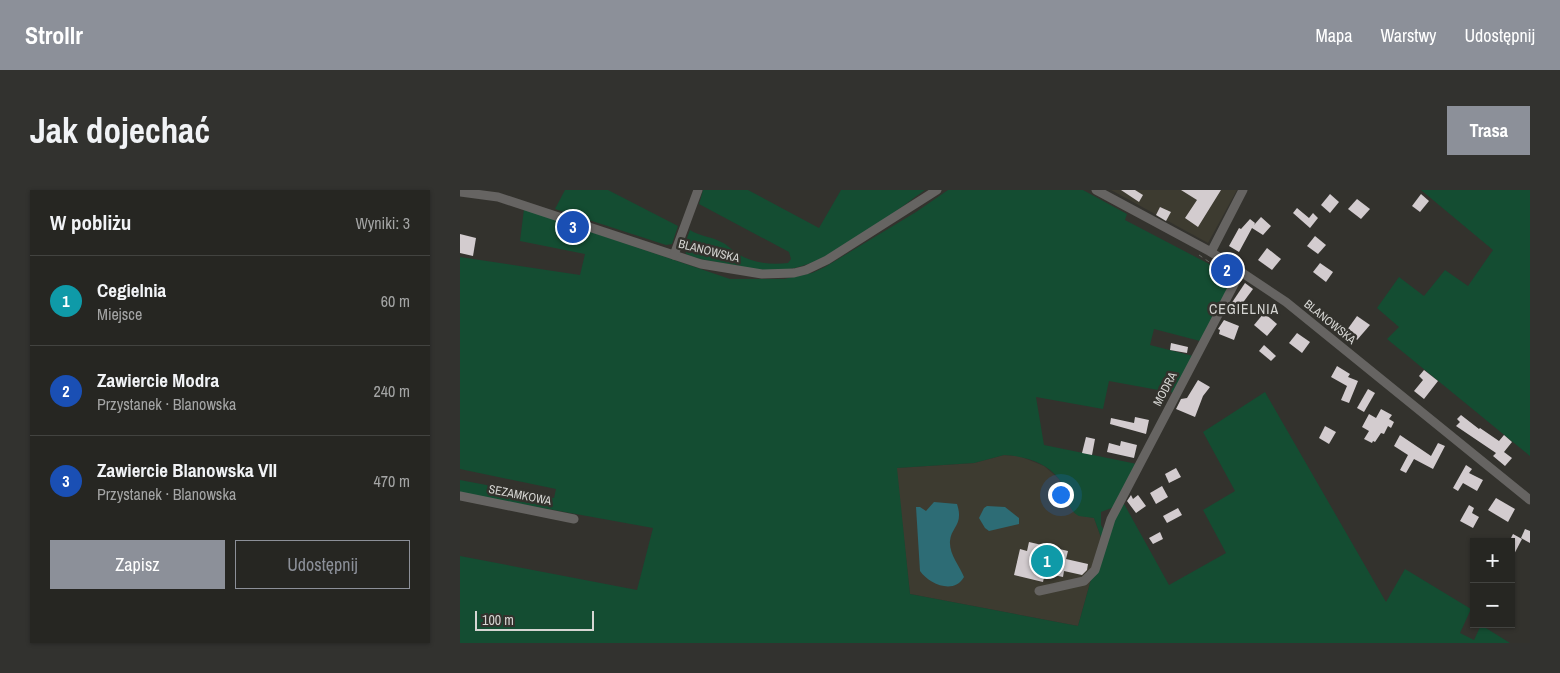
<!DOCTYPE html>
<html lang="pl">
<meta charset="utf-8">
<style>
:root{--surface:#262622;--page:#32322f;--text:#f1f3f6;--muted:#a4a5a5;--line:#424340;--accent:#8c9099}
body{margin:0;font-family:"Archivo Narrow",sans-serif;background:var(--page);color:var(--text)}
.controls{position:absolute;right:15px;bottom:15px;display:grid;overflow:hidden;border-radius:0px;box-shadow:0 1px 4px #0004}
.controls button{width:45px;height:45px;display:grid;place-items:center;padding:0;border:0;border-bottom:1px solid var(--line);background:var(--surface);color:var(--text);font:25px sans-serif}
.scale{position:absolute;left:15px;bottom:12px;width:119px;box-sizing:border-box;padding-left:5px;border:2px solid #d6d6d3;border-top:0;font-size:14px;line-height:18px;white-space:nowrap;color:#d6d6d3;-webkit-text-stroke:4px #33322d;paint-order:stroke}
.you{position:absolute;left:600px;top:304px;width:18px;height:18px;margin:-12px;border:4px solid #fff;border-radius:50%;background:#1a73e8;box-shadow:0 0 0 8px #1a73e833}
.badge{display:grid;place-items:center;width:32px;height:32px;border-radius:50%;background:var(--accent);color:#fff;font-size:16px;font-weight:700}
.pin{position:absolute;translate:-50% -50%;border:2px solid #fff;box-shadow:0 1px 5px #0006}
.list{margin:0;padding:0;list-style:none}
h2{display:flex;justify-content:space-between;align-items:center;height:65px;margin:0;padding:0 20px;font-size:21px}
h2 small{font-size:16px;font-weight:400;color:var(--muted)}
.list li{display:grid;grid-template-columns:32px 1fr auto;gap:15px;align-items:center;box-sizing:border-box;height:90px;padding:0 20px;border-top:1px solid var(--line)}
.list b{display:block;font-size:19px;white-space:nowrap}
.list p{margin:0;font-size:16px;white-space:nowrap;color:var(--muted)}
.list em{font-size:16px;font-style:normal;color:var(--muted)}
.actions{display:flex;gap:10px;padding:15px 20px}
.actions a{flex:1;padding:11px 0;border:1px solid var(--accent);border-radius:0px;text-align:center;font-size:18px;color:var(--accent)}
.actions .main{background:var(--accent);color:#fff}
.map{position:relative;flex:none;width:1070px;height:453px;overflow:hidden;border-radius:0px}
header{display:flex;align-items:center;gap:30px;box-sizing:border-box;height:70px;padding:0 25px;background:var(--accent);color:#fff}
header strong{font-size:24px}
nav{display:flex;gap:28px;margin-inline-start:auto;font-size:18px}
.intro{display:flex;align-items:center;justify-content:space-between;box-sizing:border-box;height:120px;padding:0 30px}
h1{margin:0;font-size:35px}
.button{padding:12px 22px;border-radius:0px;background:var(--accent);color:#fff;font-size:18px;font-weight:700}
main{display:flex;gap:30px;padding:0 30px}
aside{flex:1;background:var(--surface);border-radius:0px;box-shadow:0 1px 4px #0004}
.map>svg:first-child{display:block}
</style>
<header>
<strong>Strollr</strong>
<nav><a>Mapa</a><a>Warstwy</a><a>Udostępnij</a></nav>
</header>
<div class="intro"><h1>Jak dojechać</h1><a class="button">Trasa</a></div>
<main>
<aside>
<h2>W pobliżu<small>Wyniki: 3</small></h2>
<ul class="list">
<li><span class="badge" style="background:#0f9aa8">1</span><div><b>Cegielnia</b><p>Miejsce</p></div><em>60 m</em></li>
<li><span class="badge" style="background:#1a4fb4">2</span><div><b>Zawiercie Modra</b><p>Przystanek · Blanowska</p></div><em>240 m</em></li>
<li><span class="badge" style="background:#1a4fb4">3</span><div><b>Zawiercie Blanowska VII</b><p>Przystanek · Blanowska</p></div><em>470 m</em></li>
</ul>
<div class="actions"><a class="main">Zapisz</a><a>Udostępnij</a></div>
</aside>
<div class="map">
<svg width="1070" height="453" viewBox="0 0 1070 453">
<rect width="100%" height="100%" fill="#33322d"/>
<g fill="#3d3b30">
<polygon points="651,0 777,0 748,53"/>
<polygon points="544,265 559,266 584,276 599,289 618,325 634,328 642,350 618,436 450,404 436,278 514,273"/>
</g>
<g fill="#144d32" fill-rule="evenodd">
<polygon points="105,0 148,0 218,36 212,54 206,55 95,19"/>
<path d="M243,0H288L359,38L381,0H465C430,25 377,68 335,78C314,83 288,79 267,74C253,71 239,70 226,64L224,56L230,40C239,46 249,46 259,51C265,53 270,58 275,62C290,73 310,75 328,73L331,69L329,62L239,14Z"/>
<path d="M488,0H623L667,24L665,30L774,87L740,151L694,139L690,155L733,166L715,203L649,191L643,219L576,207L584,255L677,274L654,317L641,322V335L647,346L663,312L709,395L766,363L743,320L775,301L743,242L805,202L926,412L945,379L1011,419L1000,443L1014,450L1021,435L1050,453H0V366L177,400L193,338L0,303V290L94,308L96,299L0,279V67L120,85L125,64L60,51L64,19L270,89H324L352,83L365,77L456,22ZM544,265C564,266 586,272 599,289C607,299 606,320 619,326C623,327 630,327 634,328L642,350L618,436L450,404L437,278L514,273Z"/>
<polygon points="961,0 1070,0 1070,266 927,149 939,137 917,118 939,87 964,106 985,80 1008,96 1033,60"/>
</g>
<g fill="#2d6c75">
<path d="M474,312L497,314C504,335 491,337 490,351C489,364 499,375 504,387C494,405 469,394 460,381L456,317H460L466,321Z"/>
<polygon points="527,316 545,317 559,328 559,334 529,341 525,338 519,328 524,318"/>
</g>
<g fill="#d3cccf">
<polygon points="661,0 675,0 683,5 679,12"/>
<polygon points="721,0 761,0 738,37 725,28 737,10"/>
<polygon points="870,4 879,12 870,23 861,15"/>
<polygon points="961,4 969,11 960,22 952,16"/>
<polygon points="897,9 910,19 901,29 888,19"/>
<polygon points="700,17 711,22 706,31 696,25"/>
<polygon points="837,18 849,28 853,23 858,28 850,38 833,23"/>
<polygon points="801,27 811,36 803,45 792,38 779,62 769,56 779,38 781,39 790,29 795,33 794,35"/>
<polygon points="0,44 16,48 13,66 0,63"/>
<polygon points="855,46 866,55 858,64 847,56"/>
<polygon points="807,58 821,69 812,80 798,70"/>
<polygon points="860,73 873,82 866,92 853,82"/>
<polygon points="785,93 793,99 776,122 769,117"/>
<polygon points="804,123 817,134 807,146 794,135"/>
<polygon points="897,126 910,135 897,150 887,140"/>
<polygon points="764,130 779,136 774,150 759,144 760,140 758,139"/>
<polygon points="837,143 850,152 842,163 829,153"/>
<polygon points="711,153 728,157 727,163 710,160"/>
<polygon points="804,155 816,166 811,171 799,161"/>
<polygon points="877,176 890,184 888,187 898,191 889,213 881,210 887,196 871,187"/>
<polygon points="964,180 978,191 964,209 954,201 963,190 959,186"/>
<polygon points="738,190 750,197 743,206 735,227 716,219 721,209 727,208"/>
<polygon points="908,199 915,203 904,222 897,218"/>
<polygon points="921,219 932,225 929,229 934,232 931,238 928,236 924,244 921,243 915,252 913,251 912,253 904,249 909,241 902,237 909,224 916,228"/>
<polygon points="1001,225 1019,239 1020,238 1039,251 1044,245 1052,252 1044,262 1052,268 1045,276 1033,266 1036,263 996,236 1000,232 997,229"/>
<polygon points="675,227 689,230 686,244 650,234 651,228 674,233"/>
<polygon points="865,236 876,242 869,254 859,248"/>
<polygon points="940,245 971,266 978,253 985,256 973,279 954,269 946,283 940,280 948,265 934,256"/>
<polygon points="626,247 635,249 632,265 622,263"/>
<polygon points="661,251 677,255 674,268 647,262 649,253 660,256"/>
<polygon points="1006,275 1012,279 1009,283 1023,290 1017,301 1003,293 998,301 993,298"/>
<polygon points="716,278 721,287 709,293 705,284"/>
<polygon points="702,296 708,307 696,314 690,303"/>
<polygon points="671,305 673,309 678,305 686,316 676,323 667,311"/>
<polygon points="1036,308 1055,319 1048,332 1028,320"/>
<polygon points="1009,315 1014,318 1012,323 1019,327 1013,338 1000,331"/>
<polygon points="718,318 722,325 707,333 703,326"/>
<polygon points="1065,339 1070,341 1070,353 1061,348"/>
<polygon points="700,342 703,349 693,354 689,348"/>
<polygon points="1053,344 1062,349 1051,370 1051,348"/>
<polygon points="569,352 608,361 606,369 628,374 627,380 622,385 604,381 603,387 585,383 583,392 554,385 560,359 567,361"/>
</g>
<g fill="none" stroke-linecap="round" stroke-linejoin="round">
<polyline stroke="#686863" stroke-width="1" stroke-dasharray="4 4" stroke-linecap="butt" points="739,65 758,78"/>
<g stroke="#666462" stroke-width="9">
<polyline points="636,0 751,62 826,112 1070,310"/>
<polyline points="0,2 38,7 241,74 302,84 334,83 346,80 367,70 477,0"/>
<polyline points="751,62 783,0"/>
<polyline points="214,65 238,0"/>
<polyline points="0,306 114,329"/>
<polyline points="579,401 624,391 635,380 651,329 781,81"/>
</g>
</g>
<g text-anchor="middle" stroke-width="5" stroke-linejoin="round" paint-order="stroke">
<g font-size="12" fill="#d6d6d3" stroke="#33322d">
<text transform="translate(249 61) rotate(14)" y="4">BLANOWSKA</text>
<text transform="translate(870 132) rotate(39)" y="4">BLANOWSKA</text>
<text transform="translate(705 199) rotate(-62)" y="4">MODRA</text>
<text transform="translate(60 305) rotate(11)" y="4">SEZAMKOWA</text>
</g>
<g font-size="14" letter-spacing="1" fill="#d6d6d3" stroke="#33322d">
<text x="784" y="124">CEGIELNIA</text>
</g>
</g>
</svg>
<div class="controls">
<button>+</button>
<button>−</button>
</div>
<div class="scale">100 m</div>
<div class="you"></div>
<div class="pin badge" style="left:587px;top:371px;background:#0f9aa8">1</div>
<div class="pin badge" style="left:767px;top:80px;background:#1a4fb4">2</div>
<div class="pin badge" style="left:113px;top:37px;background:#1a4fb4">3</div>
</div>
</main>
